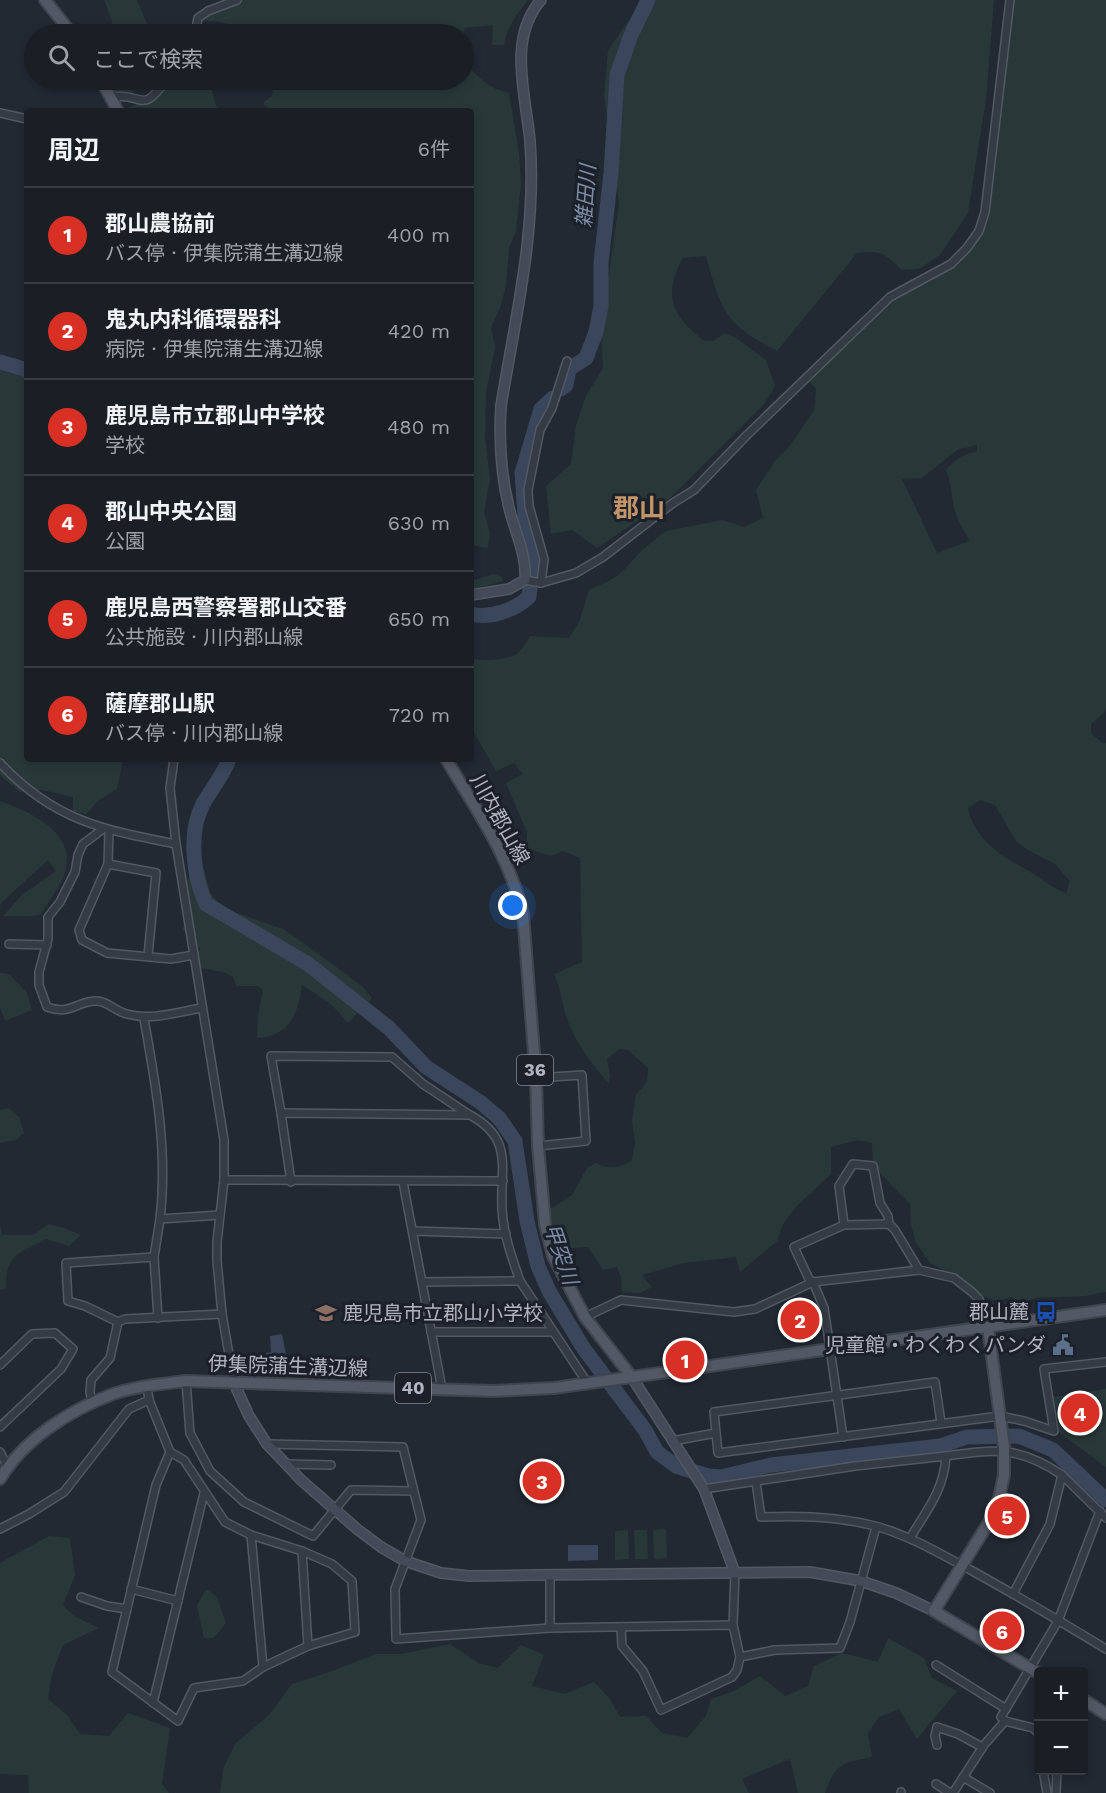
<!DOCTYPE html>
<html lang="ja">
<meta charset="utf-8">
<style>
:root{--surface:#1a1f26;--page:#23272e;--text:#f1f3f6;--muted:#9fa2a7;--line:#383d43;--accent:#d93025}
body{margin:0;font-family:"Work Sans","Noto Sans JP",sans-serif;background:var(--page);color:var(--text)}
.controls{position:absolute;right:18px;bottom:18px;display:grid;overflow:hidden;border-radius:6px;box-shadow:0 3px 9px #0003}
.controls button{width:54px;height:54px;display:grid;place-items:center;padding:0;border:0;border-bottom:2px solid var(--line);background:var(--surface);color:var(--text);font:30px sans-serif}
.you{position:absolute;left:513px;top:906px;width:21px;height:21px;margin:-15px;border:4px solid #fff;border-radius:50%;background:#1a73e8;box-shadow:0 0 0 9px #1a73e833}
.badge{display:grid;place-items:center;width:39px;height:39px;border-radius:50%;background:var(--accent);color:#fff;font-size:20px;font-weight:700}
.pin{position:absolute;translate:-50% -50%;border:3px solid #fff;box-shadow:0 2px 6px #0006}
.list{margin:0;padding:0;list-style:none}
h2{display:flex;justify-content:space-between;align-items:center;height:78px;margin:0;padding:0 24px;font-size:26px}
h2 small{font-size:20px;font-weight:400;color:var(--muted)}
.list li{display:grid;grid-template-columns:39px 1fr auto;gap:18px;align-items:center;box-sizing:border-box;height:96px;padding:0 24px;border-top:2px solid var(--line)}
.list b{display:block;font-size:22px;white-space:nowrap}
.list p{margin:0;font-size:20px;white-space:nowrap;color:var(--muted)}
.list em{font-size:20px;font-style:normal;color:var(--muted)}
.icon{flex:none;width:33px;height:33px;fill:none;stroke:currentColor;stroke-width:2;stroke-linecap:round;stroke-linejoin:round}
.map{position:relative;flex:none;width:1106px;height:1793px;overflow:hidden}
.search{position:absolute;background:var(--surface);box-shadow:0 3px 9px #0003;left:24px;top:24px;width:450px;height:66px;display:flex;align-items:center;gap:15px;box-sizing:border-box;padding:0 21px;border-radius:33px;color:var(--muted);font-size:22px}
.panel{position:absolute;background:var(--surface);box-shadow:0 3px 9px #0003;left:24px;top:108px;width:450px;height:654px;border-radius:6px}
.map>svg:first-child{display:block}
</style>
<div class="map">
<svg width="1106" height="1793" viewBox="0 0 1106 1793">
<rect width="100%" height="100%" fill="#222933"/>
<g fill="#283838" fill-rule="evenodd">
<polygon points="104,0 137,0 151,34 112,34 112,20"/>
<path d="M230,0H528C517,15 507,26 504,45H492L493,25L465,28L463,34H247C236,22 210,20 195,21L196,15Z"/>
<path d="M643,0H994L986,99L968,213L940,255L919,269L902,270C885,254 881,249 857,253L777,351C725,324 721,311 706,256L683,258C662,295 672,316 704,341H714L724,333L736,338L766,360L775,386L765,403L667,501L597,548L573,530L551,534L546,486L571,464L576,425L586,396L603,368L601,332L619,203L604,96L608,50Z"/>
<path d="M1009,0H1106V706L1105,712L1091,724V733L1102,743H1106V1292L1085,1296L1035,1298L1023,1305L1011,1297L998,1301L985,1297L971,1285L930,1263L916,1243L911,1224L910,1204L887,1181L873,1164L872,1143L858,1140L831,1147V1174L795,1208L783,1224L777,1241L740,1272L736,1257L684,1263L642,1275L652,1287L640,1293L622,1292L621,1277L617,1267L603,1270L588,1247L555,1249L547,1211L572,1195L587,1168L596,1163C607,1170 622,1168 632,1160L635,1142L632,1122L636,1094C646,1086 648,1080 648,1068L628,1050L620,1049L607,1059L610,1076L609,1084C593,1065 579,1048 569,1024C562,1007 562,990 554,974L582,962L580,858L563,851L551,856L526,848L527,832L506,783L523,774L514,763L496,771L471,727V658C484,662 508,661 519,652C524,648 527,640 531,636L569,638L579,622L589,590L607,582L620,574L642,550L666,531L722,520L744,527L763,518L756,490L775,461L788,448L814,411L816,389L807,378L896,297L931,281L961,259L976,237L989,180ZM977,445V451C964,455 954,459 946,470C952,483 951,497 955,511C958,522 965,531 969,541L937,553L902,479L922,478L957,450ZM980,800L995,805L1016,841L1028,850L1055,864L1070,881L1066,893C1052,888 1042,879 1029,871C1003,857 974,840 968,808Z"/>
<path d="M464,60C477,77 487,88 509,93L519,153L521,184L516,231L509,248L506,285L501,305L491,328L495,347L486,392L485,437L490,479L484,513L490,532L488,548L471,545V111H271L263,103L272,96L274,80H464Z"/>
<polygon points="102,80 153,80 116,103"/>
<path d="M164,80H205C207,84 211,88 213,93C215,100 214,105 220,111H120L147,100Z"/>
<polygon points="0,370 27,378 27,759 123,759 117,789 98,801 86,814 73,811 73,797 42,790 20,792 0,775"/>
<polygon points="494,574 502,577 503,581 471,590 471,581"/>
<path d="M0,801C28,811 75,831 66,869C63,884 49,900 41,914L31,916H3L22,895L56,871L48,860L0,904Z"/>
<path d="M204,869L210,893L220,904L234,912L283,929L327,960L363,987L372,998L348,1023L332,1005L302,985C298,1014 290,1036 257,1038L258,1015L263,990L258,986H236L233,977C219,968 206,971 191,965L200,949L190,940L183,929L188,878Z"/>
<polygon points="0,973 9,974 27,993 32,1010 5,1021 0,1008"/>
<polygon points="9,1108 19,1117 24,1133 16,1140 0,1143 0,1110"/>
<path d="M0,1224L2,1235H33L49,1224L64,1228L81,1235L69,1246L46,1239C20,1253 5,1254 6,1288L0,1290Z"/>
<polygon points="1106,1389 1106,1467 1056,1430 1053,1397"/>
<polygon points="666,1529 667,1558 654,1559 653,1530"/>
<polygon points="628,1530 629,1559 615,1560 615,1531"/>
<polygon points="634,1530 647,1530 648,1559 635,1559"/>
<polygon points="49,1536 70,1538 75,1575 63,1605 74,1616 99,1628 63,1645 52,1674 48,1699 67,1715 80,1734 109,1736 128,1713 170,1728 162,1784 169,1793 29,1793 28,1775 0,1774 0,1563"/>
<polygon points="206,1589 217,1597 226,1623 214,1638 204,1638 197,1606"/>
<path d="M888,1638L924,1658L932,1678L957,1691L917,1739L899,1709L879,1717L868,1733L872,1757C843,1763 835,1763 825,1793H798L790,1759L742,1779L749,1793H220L223,1769L235,1744L269,1715L292,1684L332,1671L376,1654H401L450,1644L478,1663L498,1668L521,1645L544,1655L532,1686L565,1694L594,1682L610,1699L620,1717L646,1716L662,1733L687,1738L706,1716L711,1699L734,1691L760,1676L785,1696L808,1686L814,1666L842,1653L878,1662Z"/>
</g>
<g fill="#39465b">
<polygon points="282,1334 288,1364 269,1368 266,1353 271,1352 270,1336"/>
<polygon points="568,1545 598,1545 598,1560 568,1561"/>
</g>
<g fill="none" stroke-linecap="round" stroke-linejoin="round">
<g stroke="#39465b" stroke-width="15">
<polyline points="0,362 27,370"/>
<polyline points="561,389 566,385 569,369 586,358 596,332 601,306 601,263 611,173 617,75 631,35 648,0"/>
<path d="M471,614C490,619 515,610 529,597L533,561L525,515L522,473L541,409L553,398"/>
<path d="M229,759C223,776 212,788 203,804C188,832 193,876 206,904L308,964L389,1028L426,1067L480,1102L499,1118L515,1141L527,1221L538,1266L549,1291L584,1349L645,1430L657,1452L676,1466L708,1476L721,1477L771,1465L940,1446L967,1437L1019,1436L1053,1450L1106,1500"/>
</g>
<defs>
<g id="street">
<polyline points="195,34 198,18 208,11 237,0"/>
<path d="M110,97C142,91 141,117 166,80"/>
<polyline points="0,113 27,119"/>
<polyline points="525,580 541,583 576,573 603,557 673,503 694,490 746,436 890,297 951,264 967,248 979,231 985,212 1010,0"/>
<polyline points="541,583 544,559 529,506 528,490 540,430 552,408 567,361"/>
<polyline points="174,759 170,788 176,844 224,1140 224,1180 217,1242 217,1261 222,1314 234,1383"/>
<path d="M0,763C53,820 103,830 176,844"/>
<path d="M103,829L83,844L78,855L75,872L60,902L48,917V939L39,972V985L47,1007C71,1016 78,1000 97,1001C107,1001 117,1012 127,1014C152,1021 177,1012 202,1008"/>
<polyline points="109,831 108,864 79,930 82,940 107,953 171,959 194,955"/>
<polyline points="108,864 156,873 148,956"/>
<polyline points="9,944 47,945"/>
<path d="M144,1019C156,1085 168,1152 160,1219L220,1215"/>
<polyline points="536,1078 582,1075 586,1141 538,1146"/>
<polyline points="281,1113 271,1056 392,1057 423,1084 468,1114"/>
<polyline points="224,1180 503,1181"/>
<path d="M291,1182L281,1113L470,1115C514,1139 500,1167 502,1209C503,1233 512,1258 520,1281"/>
<polyline points="403,1182 442,1389"/>
<polyline points="844,1225 839,1186 853,1164 873,1166 880,1203 888,1216 889,1224"/>
<polyline points="413,1231 506,1234"/>
<polyline points="154,1257 160,1219"/>
<polyline points="423,1282 520,1281 588,1384"/>
<polyline points="585,1317 621,1300 734,1312 755,1309 813,1282 919,1270 954,1278 972,1292 979,1299 988,1327"/>
<polyline points="118,1322 85,1306 68,1301 66,1263 154,1257 158,1318"/>
<polyline points="431,1332 553,1332"/>
<polyline points="0,1365 32,1334 55,1333 73,1349 61,1369 0,1427"/>
<polyline points="186,1381 190,1433 210,1471 244,1502 313,1536 351,1490 413,1491"/>
<polyline points="147,1386 149,1400 170,1452 184,1460 225,1522 251,1535"/>
<polyline points="92,1404 90,1392 91,1380 110,1358 118,1322 125,1319 222,1314"/>
<polyline points="716,1433 718,1453 1000,1416 1024,1421 1054,1431 1044,1369 1106,1362"/>
<polyline points="843,1437 824,1308 813,1282 809,1279 794,1247 844,1225 889,1224 895,1230 919,1270"/>
<polyline points="672,1441 716,1433 714,1412 935,1382 941,1423"/>
<polyline points="267,1444 403,1447 421,1520 395,1589 396,1639 550,1628 733,1625 740,1657 775,1650 840,1648 850,1622 876,1527"/>
<polyline points="0,1452 7,1466"/>
<polyline points="170,1452 156,1485 112,1672 178,1721 194,1688 243,1681 263,1667"/>
<polyline points="286,1464 331,1465"/>
<path d="M756,1482L761,1517C800,1516 837,1516 875,1526C908,1535 937,1552 967,1568C1014,1594 1060,1621 1106,1649"/>
<polyline points="704,1489 855,1466 946,1456"/>
<polyline points="0,1529 29,1514 64,1492 129,1409 149,1400"/>
<polygon points="251,1535 302,1551 332,1564 352,1581 355,1632 308,1646 263,1667"/>
<path d="M910,1538C927,1510 944,1490 946,1456C996,1449 1019,1446 1062,1475"/>
<polyline points="302,1551 308,1646"/>
<polyline points="550,1575 550,1628"/>
<polyline points="131,1589 178,1601"/>
<polyline points="1013,1594 1050,1524 1062,1475 1106,1518"/>
<polyline points="81,1597 107,1606 127,1609"/>
<polyline points="733,1625 735,1573"/>
<polyline points="621,1627 622,1646 643,1671 661,1710 732,1677 737,1670 740,1657"/>
<polyline points="936,1665 1006,1709"/>
<polyline points="153,1703 204,1493"/>
<polyline points="1005,1721 1001,1717 1058,1621 1100,1511"/>
<polyline points="1005,1721 1033,1728 1038,1733"/>
<polyline points="937,1745 935,1736 937,1727 958,1734 982,1747"/>
<polyline points="1043,1770 1047,1793"/>
<polyline points="963,1777 990,1793"/>
<polyline points="936,1784 950,1793"/>
<polyline points="901,1792 901,1793"/>
<polyline points="953,1793 984,1745 1005,1721"/>
<polyline points="1056,1793 1057,1770"/>
</g>
<g id="secondary">
<path d="M471,595L509,589L525,580C527,555 515,532 509,508C501,475 499,439 501,406C515,319 537,230 530,141C526,95 507,39 541,0"/>
<polyline points="631,1376 704,1489 735,1573"/>
<polyline points="234,1383 249,1416 267,1444 301,1480 357,1529 381,1547 405,1561 441,1573 469,1576 536,1575 810,1572 861,1581 896,1593 934,1611"/>
</g>
<g id="primary">
<polyline points="45,0 72,34"/>
<polyline points="101,80 118,111"/>
<path d="M446,759C476,809 510,857 523,914L536,1078L538,1146L545,1224L553,1256L585,1317L631,1376"/>
<polyline points="988,1327 1004,1447 1004,1475 999,1498 992,1517 934,1611 1038,1673"/>
<path d="M0,1479C24,1439 70,1410 113,1394C136,1386 162,1384 186,1381L493,1391L554,1388L1106,1310"/>
<polyline points="1084,1700 1106,1714"/>
</g>
</defs>
<use href="#street" stroke="#535862" stroke-width="10"/>
<use href="#secondary" stroke="#535862" stroke-width="12"/>
<use href="#primary" stroke="#3f444e" stroke-width="14"/>
<use href="#street" stroke="#353b44" stroke-width="7"/>
<use href="#secondary" stroke="#444a57" stroke-width="9"/>
<use href="#primary" stroke="#535964" stroke-width="10"/>
</g>
<defs>
<symbol id="bus-bare" viewBox="-9 -9 18 18"><path d="M-5-6H5V4H4V6H2V4H-2V6H-4V4H-5ZM-3.5-4V0h7V-4ZM-3.5 1.2v1.5H-2V1.2ZM2 1.2v1.5H3.5V1.2Z" fill="#1a4fb4" stroke="#1b2029" stroke-width="2.5" paint-order="stroke"/></symbol>
<symbol id="school-bare" viewBox="-9 -9 18 18"><path d="M0-5L7-2L0 1L-7-2ZM-4 1L0 2.5L4 1V4Q0 6-4 4Z" fill="#8d6e63" stroke="#1b2029" stroke-width="2.5" paint-order="stroke"/></symbol>
<symbol id="civic-bare" viewBox="-9 -9 18 18"><path d="M-.6-6.5H3V-4.5H.6V-3L4-1V1h2V6H-6V1h2V-1L-.6-3ZM-1.2 2.5V6h2.4V2.5Z" fill="#5c6f8a" stroke="#1b2029" stroke-width="2.5" paint-order="stroke"/></symbol>
</defs>
<g fill-rule="evenodd">
<use href="#bus-bare" x="1031" y="1297" width="30" height="30"/>
<use href="#school-bare" x="311" y="1298" width="30" height="30"/>
<use href="#civic-bare" x="1048" y="1330" width="30" height="30"/>
</g>
<g text-anchor="middle" stroke-width="6" stroke-linejoin="round" paint-order="stroke">
<g fill="#1b2029" stroke="#838893" stroke-width="1.5">
<rect x="517" y="1055" width="36" height="30" rx="4.5"/>
<rect x="395" y="1373" width="36" height="30" rx="4.5"/>
</g>
<g font-size="18" font-weight="bold" fill="#b0b5c1">
<text x="535" y="1076">36</text>
<text x="413" y="1394">40</text>
</g>
<g font-size="20" fill="#b0b5c1" stroke="#1b2029">
<text transform="translate(500 819) rotate(61)" y="7">川内郡山線</text>
<text transform="translate(288 1366) rotate(2)" y="7">伊集院蒲生溝辺線</text>
</g>
<g font-size="20" fill="#b0b5c1" stroke="#1b2029" text-anchor="end">
<text x="1029" y="1319">郡山麓</text>
<text x="343" y="1320" text-anchor="start">鹿児島市立郡山小学校</text>
<text x="1046" y="1352">児童館・わくわくパンダ</text>
</g>
<g font-size="21" font-style="italic" fill="#7c8ba6" stroke="#1b2029">
<text transform="translate(586 196) rotate(-86)" y="7">雑田川</text>
<text transform="translate(561 1254) rotate(71)" y="7">甲突川</text>
</g>
<g font-size="26" font-weight="bold" fill="#c39468" stroke="#1b2029">
<text x="639" y="517">郡山</text>
</g>
</g>
</svg>
<div class="controls">
<button>+</button>
<button>−</button>
</div>
<div class="you"></div>
<div class="pin badge" style="left:685px;top:1360px">1</div>
<div class="pin badge" style="left:800px;top:1320px">2</div>
<div class="pin badge" style="left:542px;top:1481px">3</div>
<div class="pin badge" style="left:1080px;top:1413px">4</div>
<div class="pin badge" style="left:1007px;top:1516px">5</div>
<div class="pin badge" style="left:1002px;top:1631px">6</div>
<div class="search"><svg class="icon" aria-label="search" viewBox="0 0 24 24"><circle cx="10" cy="10" r="6"/><path d="M15 15l6 6"/></svg>ここで検索</div>
<section class="panel">
<h2>周辺<small>6件</small></h2>
<ul class="list">
<li><span class="badge">1</span><div><b>郡山農協前</b><p>バス停 · 伊集院蒲生溝辺線</p></div><em>400 m</em></li>
<li><span class="badge">2</span><div><b>鬼丸内科循環器科</b><p>病院 · 伊集院蒲生溝辺線</p></div><em>420 m</em></li>
<li><span class="badge">3</span><div><b>鹿児島市立郡山中学校</b><p>学校</p></div><em>480 m</em></li>
<li><span class="badge">4</span><div><b>郡山中央公園</b><p>公園</p></div><em>630 m</em></li>
<li><span class="badge">5</span><div><b>鹿児島西警察署郡山交番</b><p>公共施設 · 川内郡山線</p></div><em>650 m</em></li>
<li><span class="badge">6</span><div><b>薩摩郡山駅</b><p>バス停 · 川内郡山線</p></div><em>720 m</em></li>
</ul>
</section>
</div>
